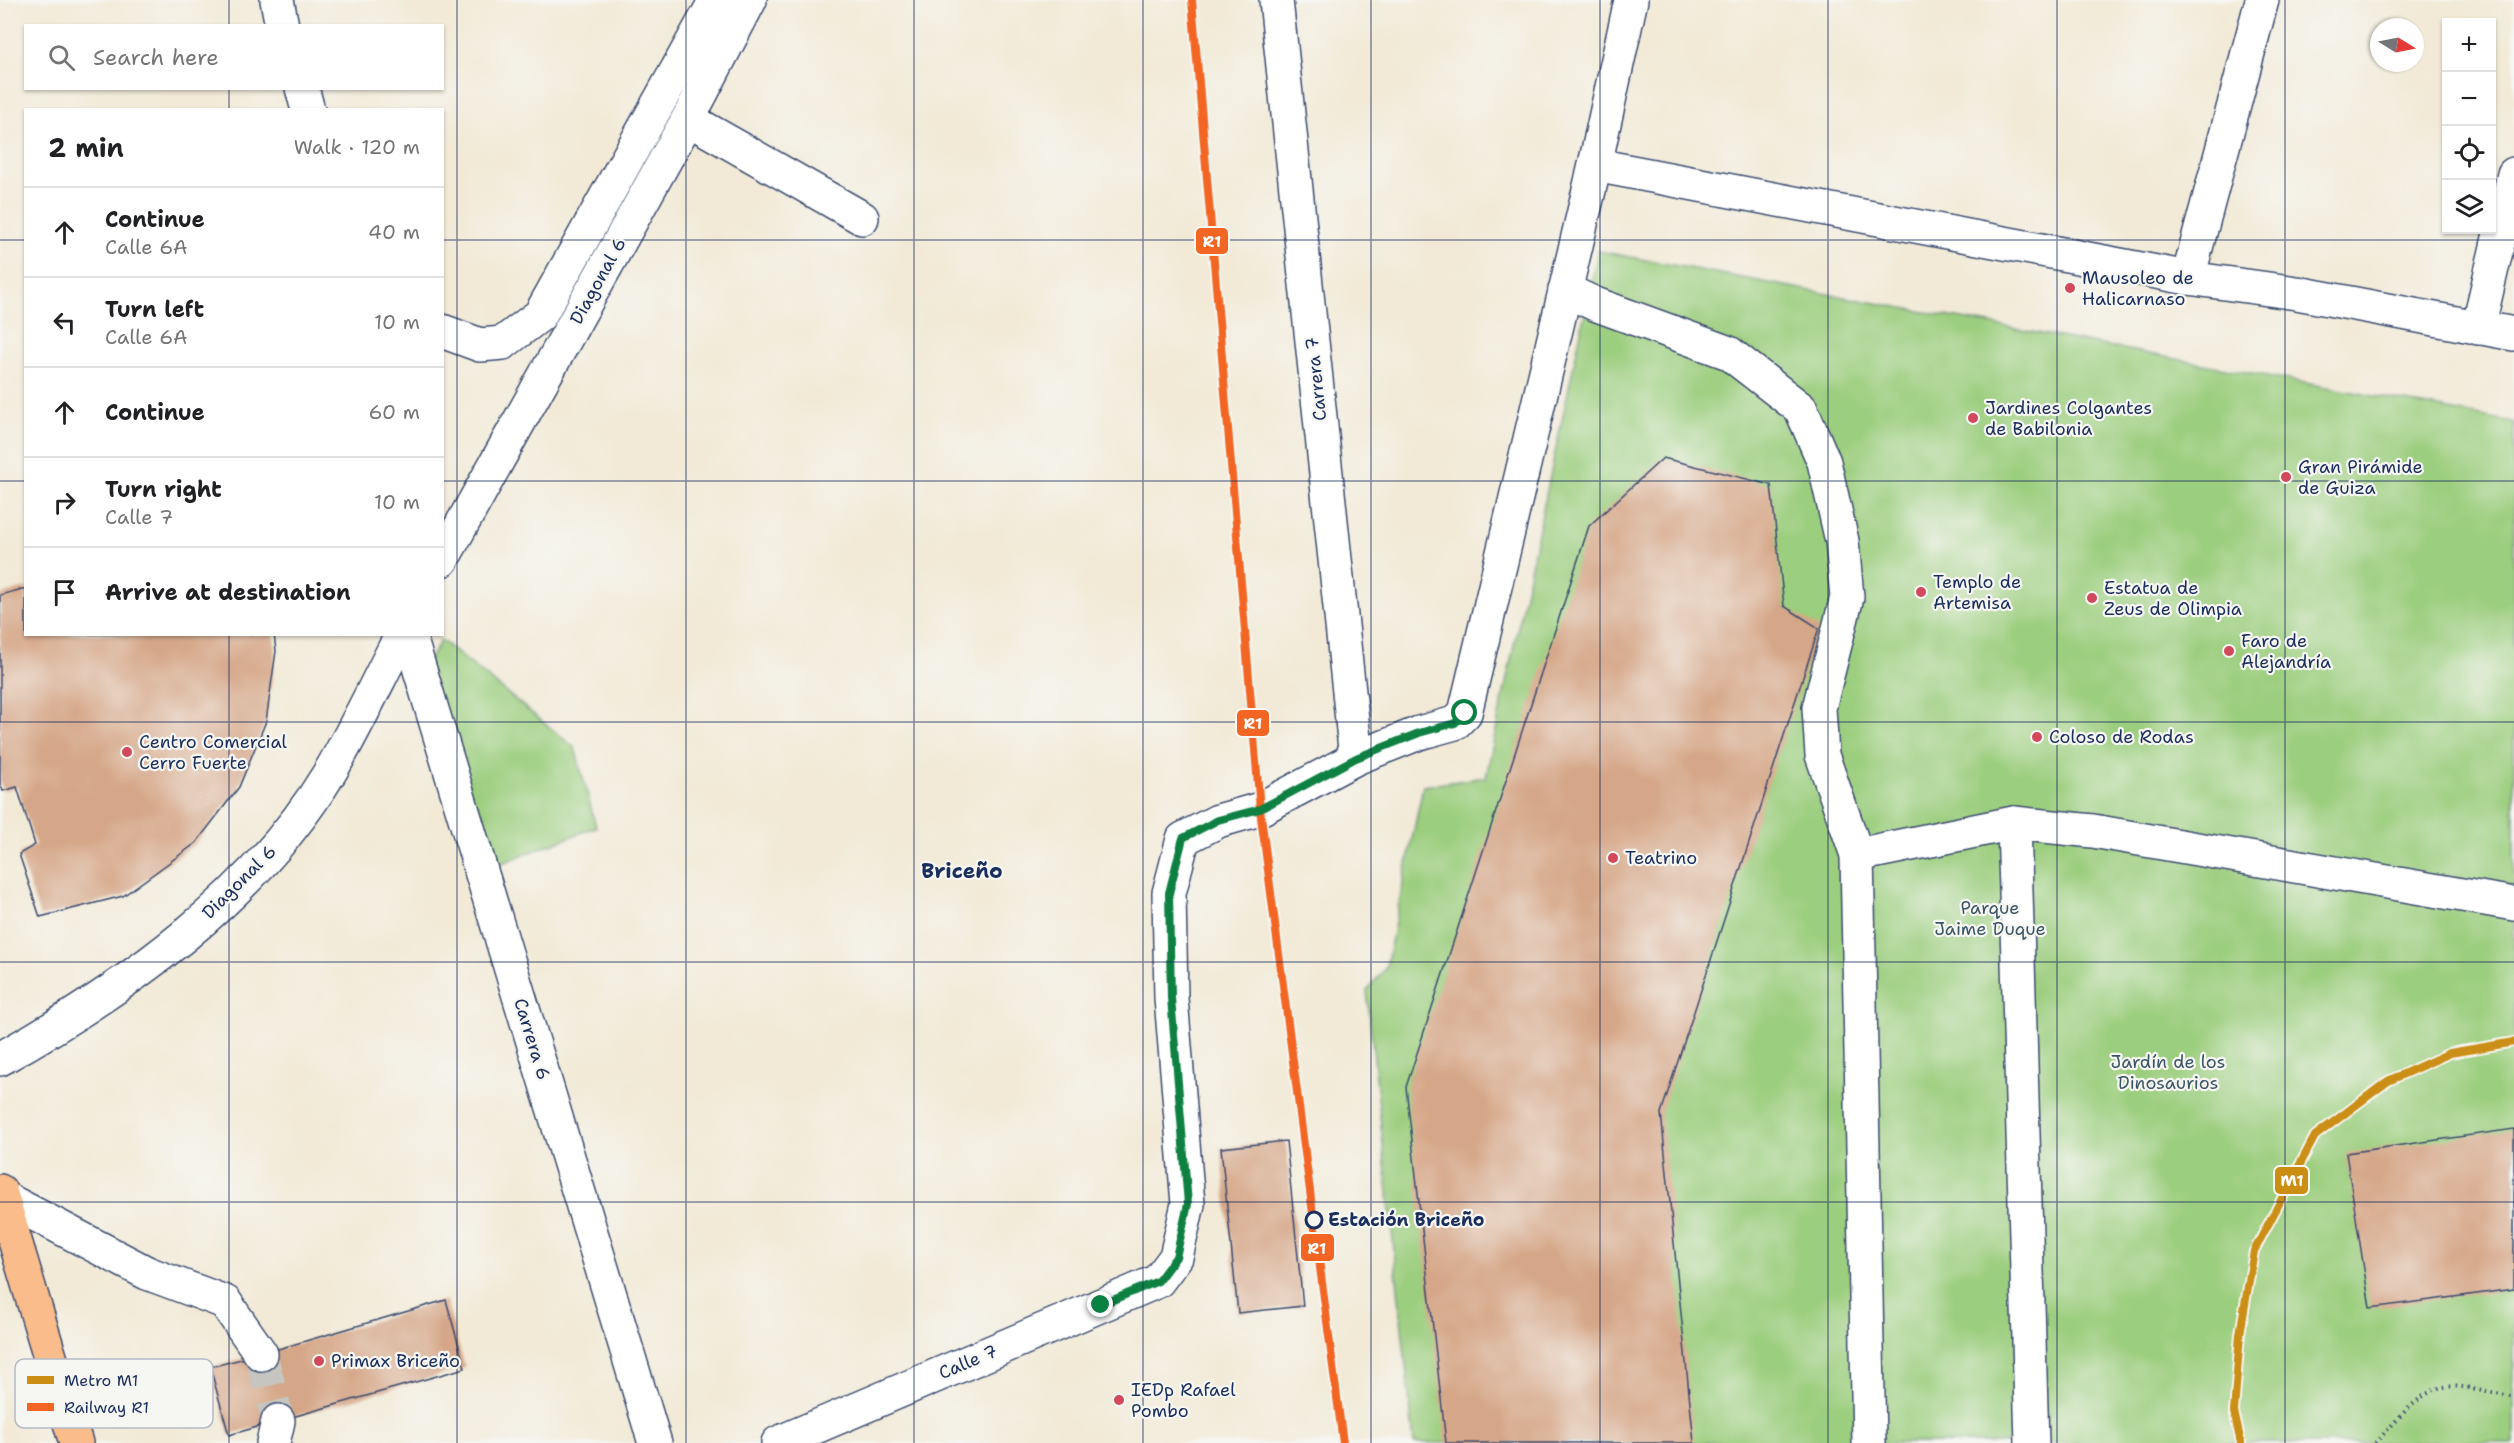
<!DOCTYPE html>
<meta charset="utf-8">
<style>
:root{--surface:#fff;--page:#f6f6f6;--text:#202124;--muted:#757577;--line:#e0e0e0}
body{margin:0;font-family:"Shantell Sans",sans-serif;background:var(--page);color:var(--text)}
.controls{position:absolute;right:18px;top:18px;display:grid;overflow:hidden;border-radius:0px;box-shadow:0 2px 4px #0004}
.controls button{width:54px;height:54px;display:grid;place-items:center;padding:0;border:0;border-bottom:2px solid var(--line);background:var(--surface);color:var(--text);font:30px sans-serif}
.compass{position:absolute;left:2370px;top:18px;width:54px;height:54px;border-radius:50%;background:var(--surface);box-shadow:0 2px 4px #0004;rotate:100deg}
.stop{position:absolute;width:18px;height:18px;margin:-14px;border:4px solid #0b8043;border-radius:50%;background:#fff}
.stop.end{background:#0b8043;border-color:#fff;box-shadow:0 2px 6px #0008}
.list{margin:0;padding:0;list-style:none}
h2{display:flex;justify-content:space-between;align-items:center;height:78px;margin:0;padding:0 24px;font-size:26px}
h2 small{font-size:20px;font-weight:400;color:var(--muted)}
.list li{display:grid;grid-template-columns:39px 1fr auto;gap:18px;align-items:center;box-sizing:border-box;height:90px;padding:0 24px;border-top:2px solid var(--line)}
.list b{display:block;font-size:22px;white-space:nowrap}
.list p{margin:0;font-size:20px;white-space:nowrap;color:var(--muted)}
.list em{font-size:20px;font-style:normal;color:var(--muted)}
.icon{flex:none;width:33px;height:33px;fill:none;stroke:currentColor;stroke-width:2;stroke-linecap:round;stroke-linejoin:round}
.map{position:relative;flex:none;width:2514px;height:1443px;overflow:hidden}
.search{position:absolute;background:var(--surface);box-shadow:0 2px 4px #0004;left:24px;top:24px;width:420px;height:66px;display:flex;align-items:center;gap:15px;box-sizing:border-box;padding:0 21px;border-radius:0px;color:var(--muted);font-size:22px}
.panel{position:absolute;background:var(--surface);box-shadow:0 2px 4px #0004;left:24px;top:108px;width:420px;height:528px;border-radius:0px}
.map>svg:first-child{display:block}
</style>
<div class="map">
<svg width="2514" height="1443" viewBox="0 0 2514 1443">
<rect width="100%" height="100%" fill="#f6f6f2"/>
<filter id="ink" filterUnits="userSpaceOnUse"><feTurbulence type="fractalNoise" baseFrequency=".0167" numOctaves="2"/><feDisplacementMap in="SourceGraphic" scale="12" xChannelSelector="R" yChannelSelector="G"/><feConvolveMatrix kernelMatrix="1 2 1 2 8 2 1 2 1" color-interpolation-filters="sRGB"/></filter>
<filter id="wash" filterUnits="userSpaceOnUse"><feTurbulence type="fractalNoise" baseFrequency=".008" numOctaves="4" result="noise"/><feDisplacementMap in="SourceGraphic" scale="24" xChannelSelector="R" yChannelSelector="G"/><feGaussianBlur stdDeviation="1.35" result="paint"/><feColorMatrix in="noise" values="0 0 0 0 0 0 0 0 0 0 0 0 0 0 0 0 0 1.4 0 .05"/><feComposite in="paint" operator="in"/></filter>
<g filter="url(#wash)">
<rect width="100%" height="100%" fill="#f2ead7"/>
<g fill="#9bce7e" stroke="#5b7e6e" stroke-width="1.5">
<polygon points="1598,251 2514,422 2514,1443 1414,1443 1367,991 1386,967 1423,786 1486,777"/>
<polygon points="441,640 575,748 596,827 489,868 427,663"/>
</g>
<g id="blocks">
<g fill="#d5a687">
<polygon points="1663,458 1771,485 1784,606 1819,628 1661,1113 1694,1443 1446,1443 1406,1087 1589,526"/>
<polygon points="26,588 26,634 274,634 276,651 266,721 239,787 196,843 123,896 40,917 19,854 35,845 17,787 3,791 0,783 0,595"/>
<polygon points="2514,1129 2514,1289 2370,1308 2346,1153"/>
<polygon points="1286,1141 1303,1306 1238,1313 1221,1148"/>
<polygon points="446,1300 465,1368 229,1435 210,1367 261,1354"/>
</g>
</g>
</g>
<g filter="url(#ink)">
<use href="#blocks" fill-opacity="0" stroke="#3b4b70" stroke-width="1.5"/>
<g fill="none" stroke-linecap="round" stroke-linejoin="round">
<polyline stroke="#c7c5bf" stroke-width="33" stroke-dasharray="33 16" stroke-linecap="butt" points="261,1354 278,1421"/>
<defs>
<g id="minor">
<polyline points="277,0 282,26"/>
<polyline points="1276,0 1356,758"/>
<polyline points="302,88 308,110"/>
<polyline points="688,119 862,218"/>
<polyline points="1595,165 2188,278 2297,293 2514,334"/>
<polyline points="2188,278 2262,0"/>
<polyline points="1565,290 1595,304 1729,353 1801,409 1824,462 1842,541 1847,597 1819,708 1822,755 1857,855 1869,1443"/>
<polyline points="2478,328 2514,174"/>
<polyline points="442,331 480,345 503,343 540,315 716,0"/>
<polyline points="442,560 688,119 750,0"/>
<polyline points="409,634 655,1443"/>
<polyline points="1857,855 2014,823"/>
<path d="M0,1059C126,988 254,898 330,772C356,728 378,680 402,634"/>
<polyline points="2,1197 147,1273 225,1302 261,1354"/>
<polyline points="273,1443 278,1421"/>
<polyline points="778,1443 1158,1281 1176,1257 1188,1204 1171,998 1169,893 1183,839 1218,821 1260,809 1356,758 1419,733 1455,723 1465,713 1595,165 1631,0"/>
<polyline points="2032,1443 2014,823 2093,831 2514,904"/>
</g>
<polyline id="major" points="0,1191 76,1443"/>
</defs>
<use href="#minor" stroke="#3b4b70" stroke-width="36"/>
<use href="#major" stroke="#3b4b70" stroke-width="36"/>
<path stroke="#3b4b70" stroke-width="4" stroke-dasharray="1.5 4.5" stroke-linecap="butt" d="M2375,1443C2392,1426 2420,1390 2444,1387C2461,1384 2496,1393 2514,1397"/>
<use href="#minor" stroke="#fff" stroke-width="33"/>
<use href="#major" stroke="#f9bc8a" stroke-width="33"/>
<defs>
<polyline id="rail-1" points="1192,0 1260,809 1343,1443"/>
</defs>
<use href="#rail-1" stroke="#f6f6f2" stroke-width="12"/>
<use href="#rail-1" stroke="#f26522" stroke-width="8"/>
<defs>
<polyline id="metro-1" points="2241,1443 2234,1412 2240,1334 2254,1251 2315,1136 2388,1081 2450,1053 2514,1042"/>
</defs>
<use href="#metro-1" stroke="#f6f6f2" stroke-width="12"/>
<use href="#metro-1" stroke="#cb8e13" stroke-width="8"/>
</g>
</g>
<g fill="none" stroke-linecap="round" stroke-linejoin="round" filter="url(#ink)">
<polyline stroke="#0b8043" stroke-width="8" points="1101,1305 1158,1281 1176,1257 1188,1204 1171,998 1169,893 1183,838 1218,820 1260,809 1356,758 1419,733 1455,723 1465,713"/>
</g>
<path fill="none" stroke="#1b2f5e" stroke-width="1.5" stroke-opacity="0.55" d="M229,0V26M457,0V1443M686,0V1443M914,0V1443M1143,0V1443M1371,0V1443M1600,0V1443M1828,0V1443M2057,0V1443M2285,0V1443M229,88V110M0,240H26M442,240H2514M0,481H26M442,481H2514M229,634V1443M0,722H2514M0,962H2514M0,1202H2514"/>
<g fill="#d1495b" stroke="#f6f6f2" stroke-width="2">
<circle cx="2070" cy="288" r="6"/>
<circle cx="1973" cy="418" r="6"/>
<circle cx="2286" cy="477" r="6"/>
<circle cx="1921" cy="592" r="6"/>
<circle cx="2092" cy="598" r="6"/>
<circle cx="2229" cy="651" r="6"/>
<circle cx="2037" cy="737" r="6"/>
<circle cx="127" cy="752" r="6"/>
<circle cx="1613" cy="858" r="6"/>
<circle cx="319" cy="1361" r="6"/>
<circle cx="1119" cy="1400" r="6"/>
</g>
<circle fill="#f6f6f2" stroke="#1b2f5e" stroke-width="3" cx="1314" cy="1220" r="8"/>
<g text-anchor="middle" stroke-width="4.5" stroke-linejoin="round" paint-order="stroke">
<g font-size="18" fill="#1b2f5e" stroke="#f6f6f2" text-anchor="start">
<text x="2082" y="284">Mausoleo de<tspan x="2082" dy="21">Halicarnaso</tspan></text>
<text x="1985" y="414">Jardines Colgantes<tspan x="1985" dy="21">de Babilonia</tspan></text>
<text x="2298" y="473">Gran Pirámide<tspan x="2298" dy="21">de Guiza</tspan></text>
<text x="1933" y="588">Templo de<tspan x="1933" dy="21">Artemisa</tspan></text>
<text x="2104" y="594">Estatua de<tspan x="2104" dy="21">Zeus de Olimpia</tspan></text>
<text x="2241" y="647">Faro de<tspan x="2241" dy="21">Alejandría</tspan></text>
<text x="2049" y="743">Coloso de Rodas</text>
<text x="139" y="748">Centro Comercial<tspan x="139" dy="21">Cerro Fuerte</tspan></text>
<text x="1625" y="864">Teatrino</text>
<text x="331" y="1367">Primax Briceño</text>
<text x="1131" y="1396">IEDp Rafael<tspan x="1131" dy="21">Pombo</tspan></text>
</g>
<g font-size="18" fill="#1b2f5e" stroke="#f6f6f2">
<text transform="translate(598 281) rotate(-61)" y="6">Diagonal 6</text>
<text transform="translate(1316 379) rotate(-96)" y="6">Carrera 7</text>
<text transform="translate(239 882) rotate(-45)" y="6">Diagonal 6</text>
<text transform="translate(532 1039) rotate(73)" y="6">Carrera 6</text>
<text transform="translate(968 1362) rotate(-23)" y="6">Calle 7</text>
</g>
<g font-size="18" fill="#3b5766" stroke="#f6f6f2">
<text x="1990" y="914">Parque<tspan x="1990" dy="21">Jaime Duque</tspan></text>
<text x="2168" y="1068">Jardín de los<tspan x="2168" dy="21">Dinosaurios</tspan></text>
</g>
<g font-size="18" font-weight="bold" fill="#1b2f5e" stroke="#f6f6f2" text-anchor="start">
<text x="1328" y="1226">Estación Briceño</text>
</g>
<g font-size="21" font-weight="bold" fill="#1b2f5e" stroke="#f6f6f2">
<text x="962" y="878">Briceño</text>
</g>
</g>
<rect x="15" y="1359" width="198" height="69" rx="9" fill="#f6f6f2" stroke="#b4bac6" stroke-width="1.5"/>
<rect x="27" y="1376" width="27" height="8" fill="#cb8e13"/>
<rect x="27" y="1403" width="27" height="8" fill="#f26522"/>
<g font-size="16" fill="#1b2f5e">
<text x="64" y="1386">Metro M1</text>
<text x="64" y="1413">Railway R1</text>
</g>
<g stroke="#f6f6f2" stroke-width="2">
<rect x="1195" y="227" width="34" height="28" rx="6" fill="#f26522"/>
<rect x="1236" y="709" width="34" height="28" rx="6" fill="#f26522"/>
<rect x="2274" y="1166" width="35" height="29" rx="6" fill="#cb8e13"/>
<rect x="1300" y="1233" width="35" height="29" rx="6" fill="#f26522"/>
</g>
<g font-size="16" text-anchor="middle" font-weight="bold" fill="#fff">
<text x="1212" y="247">R1</text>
<text x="1253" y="729">R1</text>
<text x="2292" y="1186">M1</text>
<text x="1317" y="1254">R1</text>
</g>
</svg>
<div class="controls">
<button>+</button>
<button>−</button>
<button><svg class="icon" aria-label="locate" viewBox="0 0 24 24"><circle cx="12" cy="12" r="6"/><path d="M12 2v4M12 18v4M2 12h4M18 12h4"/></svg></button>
<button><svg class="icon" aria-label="layers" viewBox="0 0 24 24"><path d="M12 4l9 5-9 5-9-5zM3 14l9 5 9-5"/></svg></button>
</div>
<svg class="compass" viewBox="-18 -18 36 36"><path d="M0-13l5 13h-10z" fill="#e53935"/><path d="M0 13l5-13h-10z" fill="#757577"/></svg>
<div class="stop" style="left:1465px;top:713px"></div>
<div class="stop end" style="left:1101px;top:1305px"></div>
<div class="search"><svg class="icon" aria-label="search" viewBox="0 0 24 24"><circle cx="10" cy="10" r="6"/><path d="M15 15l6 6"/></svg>Search here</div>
<section class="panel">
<h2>2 min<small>Walk · 120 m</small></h2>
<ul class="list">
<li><svg class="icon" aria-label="ahead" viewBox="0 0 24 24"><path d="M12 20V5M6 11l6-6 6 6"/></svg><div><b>Continue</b><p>Calle 6A</p></div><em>40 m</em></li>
<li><svg class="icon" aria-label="left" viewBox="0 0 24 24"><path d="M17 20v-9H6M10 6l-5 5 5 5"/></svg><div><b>Turn left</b><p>Calle 6A</p></div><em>10 m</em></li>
<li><svg class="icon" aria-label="ahead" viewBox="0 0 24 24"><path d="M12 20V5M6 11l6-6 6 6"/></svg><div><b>Continue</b></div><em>60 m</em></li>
<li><svg class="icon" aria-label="right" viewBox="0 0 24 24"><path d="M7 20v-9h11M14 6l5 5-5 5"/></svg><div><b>Turn right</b><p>Calle 7</p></div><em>10 m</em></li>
<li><svg class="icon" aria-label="arrive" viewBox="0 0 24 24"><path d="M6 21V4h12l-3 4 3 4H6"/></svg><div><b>Arrive at destination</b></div></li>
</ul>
</section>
</div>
